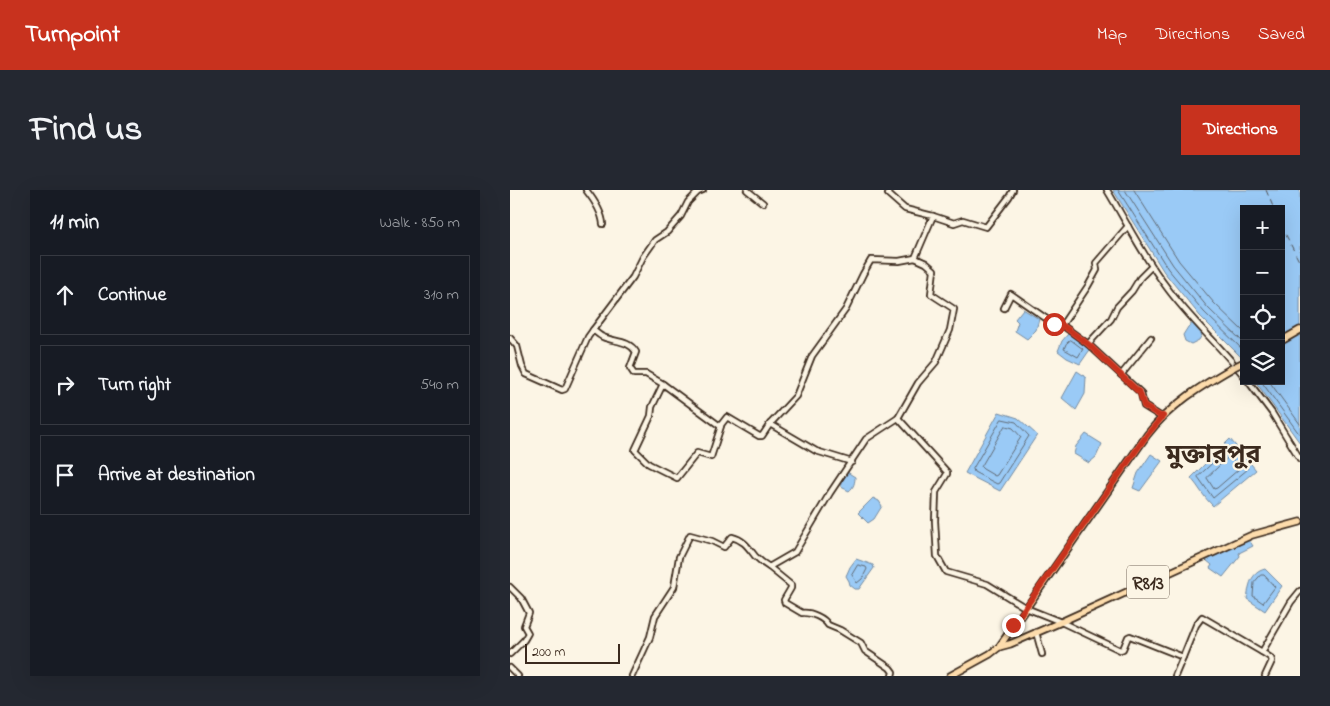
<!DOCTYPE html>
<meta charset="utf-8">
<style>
:root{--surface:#171b24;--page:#242831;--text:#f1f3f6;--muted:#9ea1a6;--line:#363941;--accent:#c8321e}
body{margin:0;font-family:"Indie Flower","Noto Sans Bengali",sans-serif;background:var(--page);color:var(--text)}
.controls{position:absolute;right:15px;top:15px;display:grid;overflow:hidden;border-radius:0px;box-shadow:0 5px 20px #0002}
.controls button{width:45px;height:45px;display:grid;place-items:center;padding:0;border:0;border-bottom:1px solid var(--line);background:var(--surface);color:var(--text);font:25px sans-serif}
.scale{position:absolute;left:15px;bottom:12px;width:95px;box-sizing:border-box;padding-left:5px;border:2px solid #3b2a1e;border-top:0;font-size:14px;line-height:18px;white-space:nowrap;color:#3b2a1e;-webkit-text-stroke:4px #fcf5e5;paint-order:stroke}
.stop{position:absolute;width:15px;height:15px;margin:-11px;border:4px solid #c8321e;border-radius:50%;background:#fff}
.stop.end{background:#c8321e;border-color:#fff;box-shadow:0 1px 5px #0008}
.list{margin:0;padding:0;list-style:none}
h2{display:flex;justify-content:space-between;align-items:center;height:65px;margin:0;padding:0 20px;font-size:21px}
h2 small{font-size:16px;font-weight:400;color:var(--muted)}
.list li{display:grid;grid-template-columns:32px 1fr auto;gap:15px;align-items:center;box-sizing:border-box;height:80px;margin:0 10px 10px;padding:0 10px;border:1px solid var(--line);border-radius:0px}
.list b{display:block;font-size:19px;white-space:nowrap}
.list em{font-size:16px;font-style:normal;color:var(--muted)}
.icon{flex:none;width:28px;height:28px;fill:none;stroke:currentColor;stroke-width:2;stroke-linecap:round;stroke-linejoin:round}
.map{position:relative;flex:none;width:790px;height:486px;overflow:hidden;border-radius:0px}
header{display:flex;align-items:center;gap:30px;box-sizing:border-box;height:70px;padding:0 25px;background:var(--accent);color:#fff}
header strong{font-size:24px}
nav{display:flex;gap:28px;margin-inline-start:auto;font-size:18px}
.intro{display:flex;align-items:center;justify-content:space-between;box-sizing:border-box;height:120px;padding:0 30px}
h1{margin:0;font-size:35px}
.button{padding:12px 22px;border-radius:0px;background:var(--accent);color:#fff;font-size:18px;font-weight:700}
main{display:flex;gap:30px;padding:0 30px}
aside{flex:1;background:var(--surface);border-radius:0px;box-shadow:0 5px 20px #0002}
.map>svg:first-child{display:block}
</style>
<header>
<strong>Turnpoint</strong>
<nav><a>Map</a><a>Directions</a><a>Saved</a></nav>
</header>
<div class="intro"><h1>Find us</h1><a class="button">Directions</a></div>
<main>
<aside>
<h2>11 min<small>Walk · 850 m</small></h2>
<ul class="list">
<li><svg class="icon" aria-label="ahead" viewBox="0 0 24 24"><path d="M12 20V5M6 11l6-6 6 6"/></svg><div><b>Continue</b></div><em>310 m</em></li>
<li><svg class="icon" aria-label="right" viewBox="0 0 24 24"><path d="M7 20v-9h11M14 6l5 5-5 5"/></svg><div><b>Turn right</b></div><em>540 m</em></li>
<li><svg class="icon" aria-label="arrive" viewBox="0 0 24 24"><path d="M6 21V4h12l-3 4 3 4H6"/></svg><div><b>Arrive at destination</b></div></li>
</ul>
</aside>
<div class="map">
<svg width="790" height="486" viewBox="0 0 790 486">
<rect width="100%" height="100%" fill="#fcf5e5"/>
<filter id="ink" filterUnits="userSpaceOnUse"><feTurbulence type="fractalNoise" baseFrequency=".02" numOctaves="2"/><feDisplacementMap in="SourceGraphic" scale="10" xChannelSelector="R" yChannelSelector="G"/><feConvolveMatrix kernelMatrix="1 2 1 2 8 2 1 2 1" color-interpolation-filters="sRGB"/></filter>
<g filter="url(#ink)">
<g fill="#9acaf6" stroke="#748aa0">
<polygon points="603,0 790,0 790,253 745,191 771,191 771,19 734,19 734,170 690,126 654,82"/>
<polygon points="513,119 529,129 526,140 517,149 505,141 508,132 505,129"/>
<polygon points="684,132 693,143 689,150 681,154 675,151 673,145 678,137"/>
<polygon points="558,144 567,148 579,157 579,161 570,174 557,168 548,161 552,151"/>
<polygon points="567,181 576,187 575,204 566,220 552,208"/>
<polygon points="489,222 508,228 527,245 490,301 455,283"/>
<polygon points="576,244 592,254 586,267 579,273 564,264 566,256"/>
<path d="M720,249L746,280L703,316C694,308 689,297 681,288Z"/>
<polygon points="641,264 652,271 630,301 623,298 628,283"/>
<path d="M337,282L345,287C345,292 344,297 339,301L331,297C330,291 333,286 337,282Z"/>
<polygon points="363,308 369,311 372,316 364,329 358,333 348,323"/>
<polygon points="739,350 743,356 729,363 730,366 713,387 700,378 702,375 696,370"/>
<polygon points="346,369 363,375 364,378 349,399 345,399 340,395 339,391 336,386 340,377"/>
<path d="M755,379L772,396L755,421L737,409C739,396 740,383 755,379Z"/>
</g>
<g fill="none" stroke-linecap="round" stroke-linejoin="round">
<g stroke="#616a74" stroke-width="1">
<polyline points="608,0 658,79 694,122 734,161"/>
<polyline points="615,0 663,75 698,118 734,153"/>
<polyline points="624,0 669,71 704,113 734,142"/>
<polygon points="561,150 573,159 568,167 554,159 556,154"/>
<polyline points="751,191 790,245"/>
<polyline points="759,191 790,234"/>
<polygon points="492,229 506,232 519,246 489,293 487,294 464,282 463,279"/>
<polygon points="496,236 503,238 511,247 487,285 485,286 473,279 471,277 494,237"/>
<polygon points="719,258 722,259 738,279 703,308 688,287"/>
<polygon points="719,267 729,276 729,279 707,298 704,299 697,288"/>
<polygon points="348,375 356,377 357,379 352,389 347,393 342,385"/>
<polygon points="751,385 754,385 765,397 753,413 743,406 744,393"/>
</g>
<g stroke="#535254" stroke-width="1" stroke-dasharray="6 5" stroke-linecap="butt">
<polyline points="756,0 764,19"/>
<polyline points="771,35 790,73"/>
</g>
<defs>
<g id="minor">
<path d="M76,0C84,10 92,22 93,34"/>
<polyline points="237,0 253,13"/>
<polyline points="380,0 378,4 395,19 423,26 405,68 416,73 424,80 421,104 444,119 440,140 426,172 408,193 388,228 437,282 437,284 426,302 425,331 427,366 436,382 477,394 516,418 551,432 610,460 613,459 618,447 620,446 673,467 686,435 692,427 752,462"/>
<path d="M597,0C617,33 634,68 658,99C681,130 710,156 734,186"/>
<polyline points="423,26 444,33 453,30 476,37 499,7 503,0"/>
<polyline points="641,77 630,88 622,101 607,117 601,129 578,154 631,203 634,216 650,226 653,226"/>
<polyline points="494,118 501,104 544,134 552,135 578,154"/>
<polyline points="552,135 578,96 587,80 586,73 618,36"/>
<path d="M83,140C86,142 90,146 93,147C104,152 119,150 126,162L120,178L124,184H136L153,194L210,236L217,227L249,246H252L260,234L306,261L342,272"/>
<polyline points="0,148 7,156 12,176 16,184 52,200 55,199 78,147 83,140 123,87 133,67 145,50 157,42 171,26 178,12 188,2 193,0"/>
<polyline points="611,185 641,148"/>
<polyline points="738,191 762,223 790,269"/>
<polyline points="153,194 142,217 141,226 125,260 139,274 167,288 187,263 201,267 211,236"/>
<polyline points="260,234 286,206 302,166 336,119 353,84 361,70 389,71 405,68"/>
<path d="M259,377L281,395V398L274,410L275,413L292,423C301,422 314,428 318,435L330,440L351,453L355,461L380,478L383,482L382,486"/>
<polyline points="0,397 11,408 19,423 14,436 18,443 14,450 0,464"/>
<polyline points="526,442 532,464"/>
<polyline points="0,478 8,486"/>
<path d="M122,486L140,447L145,426L164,397L169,367L180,345L202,351L214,357L222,347C234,350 238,357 245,366C249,370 254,374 259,377L285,362L320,303L356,249L388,228"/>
<polyline points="665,486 673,467"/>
<polyline points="755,486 762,471 761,468 752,462 781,412 790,401"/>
</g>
<g id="major">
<polyline points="771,151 790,140"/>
<polyline points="489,457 500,454 551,432 742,345 790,332"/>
<path d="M440,486L480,464L489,457L637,245C660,215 691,196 724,177"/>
</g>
</defs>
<use href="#minor" stroke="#3b2a1e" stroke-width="8"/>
<use href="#major" stroke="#3b2a1e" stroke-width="9"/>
<use href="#minor" stroke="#fcf5e5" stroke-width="4.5"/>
<use href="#major" stroke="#fddcac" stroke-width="5.5"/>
<defs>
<polyline id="major-bridge" points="724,177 734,172"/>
</defs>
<use href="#major-bridge" stroke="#3b2a1e" stroke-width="9" stroke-linecap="butt"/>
<use href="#major-bridge" stroke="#fddcac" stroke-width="5.5"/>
</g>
</g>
<g fill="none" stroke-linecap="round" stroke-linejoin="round" filter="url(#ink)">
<polyline stroke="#c8321e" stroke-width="6" points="503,435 637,245 653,226 650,226 634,216 630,203 578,154 552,135 544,134"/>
</g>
<g text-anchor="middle" stroke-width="4.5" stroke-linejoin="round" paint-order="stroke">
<rect fill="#fcf5e5" stroke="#75675a" stroke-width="1" x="617" y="375.5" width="42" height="33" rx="4"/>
<g font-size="19" font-weight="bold" fill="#3b2a1e">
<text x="638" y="399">R813</text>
</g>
<g font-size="25" font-weight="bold" fill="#3b2a1e" stroke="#fcf5e5">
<text x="703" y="272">মুক্তারপুর</text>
</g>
</g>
</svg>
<div class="controls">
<button>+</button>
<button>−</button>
<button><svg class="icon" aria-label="locate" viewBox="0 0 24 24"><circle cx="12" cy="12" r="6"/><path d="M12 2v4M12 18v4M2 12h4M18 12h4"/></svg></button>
<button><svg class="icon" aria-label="layers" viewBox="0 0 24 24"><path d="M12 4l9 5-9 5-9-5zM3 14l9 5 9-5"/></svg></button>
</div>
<div class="scale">200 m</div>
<div class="stop" style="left:544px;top:134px"></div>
<div class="stop end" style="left:503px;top:435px"></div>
</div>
</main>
